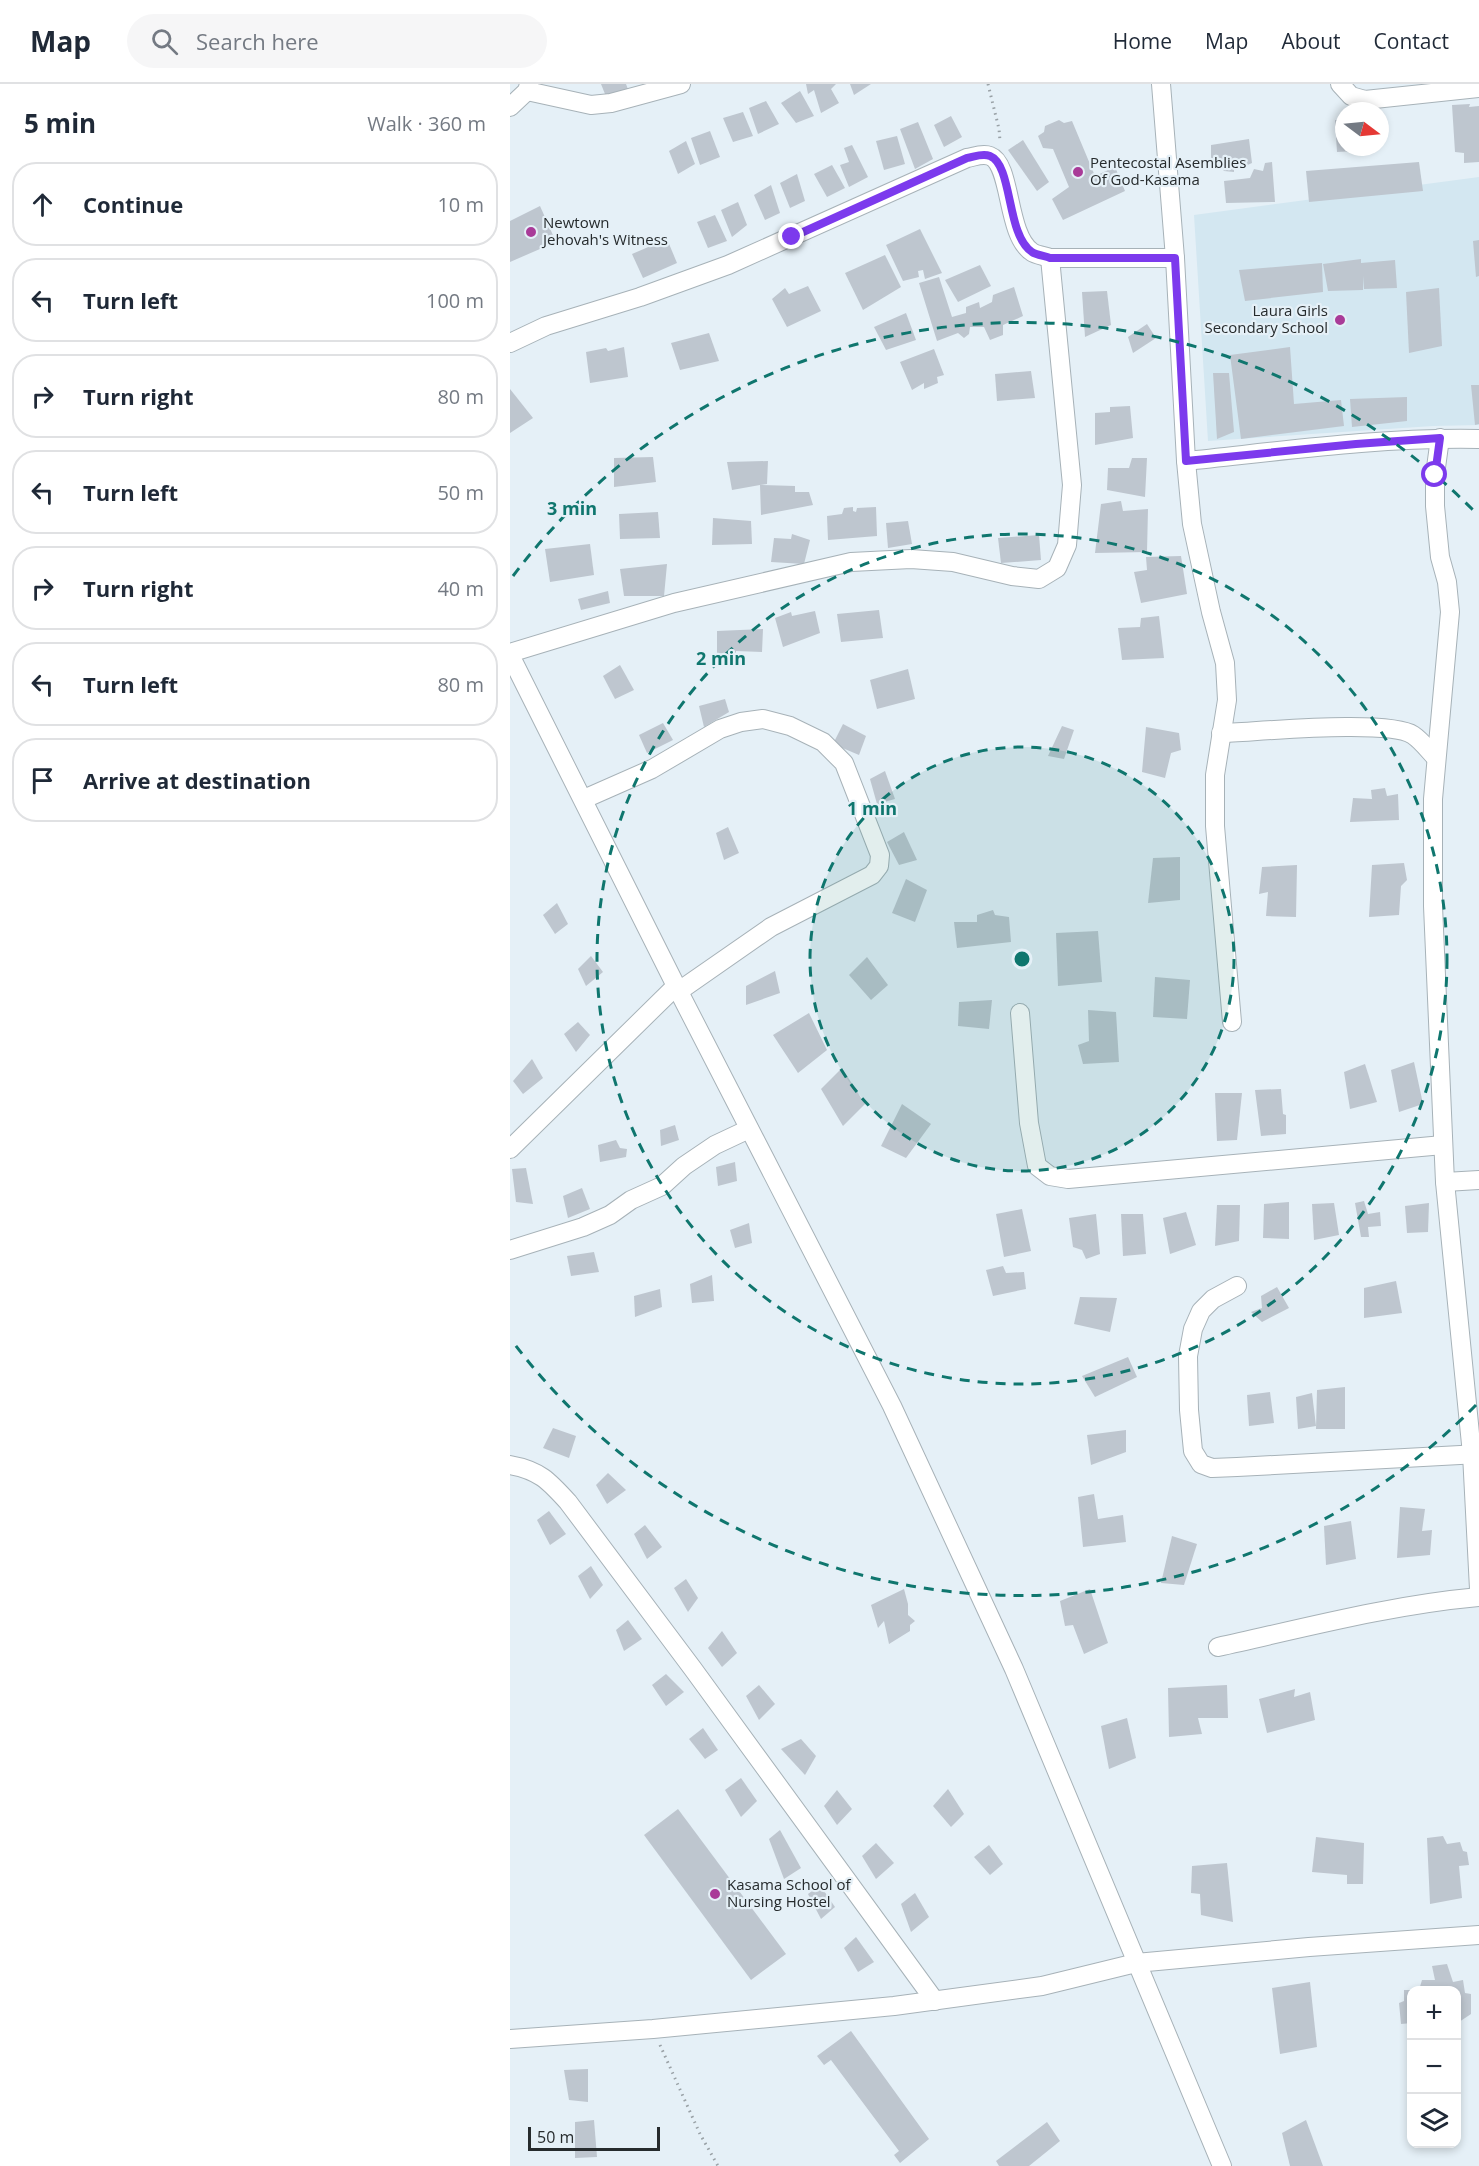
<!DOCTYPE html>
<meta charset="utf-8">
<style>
:root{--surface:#fff;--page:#f6f6f7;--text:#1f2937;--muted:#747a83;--line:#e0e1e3}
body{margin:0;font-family:"Open Sans",sans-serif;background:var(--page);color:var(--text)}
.controls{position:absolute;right:18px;bottom:18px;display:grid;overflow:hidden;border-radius:12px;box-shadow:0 3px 9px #0003}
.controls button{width:54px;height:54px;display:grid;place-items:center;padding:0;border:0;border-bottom:2px solid var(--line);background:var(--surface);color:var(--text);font:30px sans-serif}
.compass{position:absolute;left:825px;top:18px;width:54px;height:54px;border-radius:50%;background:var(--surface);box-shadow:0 3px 9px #0003;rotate:106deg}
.scale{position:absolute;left:18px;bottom:15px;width:132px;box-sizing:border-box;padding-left:6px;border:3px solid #262b2d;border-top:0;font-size:16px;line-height:21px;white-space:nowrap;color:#262b2d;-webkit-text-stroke:4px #e5f0f7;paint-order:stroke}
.stop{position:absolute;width:18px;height:18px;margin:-14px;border:4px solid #7c3aed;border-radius:50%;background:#fff}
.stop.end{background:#7c3aed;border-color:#fff;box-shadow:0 2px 6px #0008}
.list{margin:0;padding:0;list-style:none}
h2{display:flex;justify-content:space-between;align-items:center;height:78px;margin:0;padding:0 24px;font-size:26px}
h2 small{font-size:20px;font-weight:400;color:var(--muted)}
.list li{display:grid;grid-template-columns:39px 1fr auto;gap:18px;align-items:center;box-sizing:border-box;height:84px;margin:0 12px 12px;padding:0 12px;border:2px solid var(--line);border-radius:24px}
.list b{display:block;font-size:22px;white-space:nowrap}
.list em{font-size:20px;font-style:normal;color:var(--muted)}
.icon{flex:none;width:33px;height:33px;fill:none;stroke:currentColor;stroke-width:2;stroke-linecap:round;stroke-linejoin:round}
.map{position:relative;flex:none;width:969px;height:2082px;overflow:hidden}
header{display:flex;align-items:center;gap:36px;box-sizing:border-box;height:84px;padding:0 30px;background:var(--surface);border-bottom:2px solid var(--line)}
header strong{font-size:28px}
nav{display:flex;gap:33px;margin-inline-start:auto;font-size:21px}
.search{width:420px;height:54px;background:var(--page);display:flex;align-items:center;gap:15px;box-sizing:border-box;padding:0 21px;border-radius:33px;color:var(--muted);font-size:22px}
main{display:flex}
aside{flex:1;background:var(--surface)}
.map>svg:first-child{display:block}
</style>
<header>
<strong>Map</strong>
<div class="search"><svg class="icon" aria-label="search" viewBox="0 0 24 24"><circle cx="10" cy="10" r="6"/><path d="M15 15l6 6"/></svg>Search here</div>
<nav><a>Home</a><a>Map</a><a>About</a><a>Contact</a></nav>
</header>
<main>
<aside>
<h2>5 min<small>Walk · 360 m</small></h2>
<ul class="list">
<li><svg class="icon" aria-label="ahead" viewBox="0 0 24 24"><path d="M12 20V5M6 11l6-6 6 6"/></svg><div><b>Continue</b></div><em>10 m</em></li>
<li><svg class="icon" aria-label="left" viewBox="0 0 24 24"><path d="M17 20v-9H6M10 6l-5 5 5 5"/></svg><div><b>Turn left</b></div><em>100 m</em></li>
<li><svg class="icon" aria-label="right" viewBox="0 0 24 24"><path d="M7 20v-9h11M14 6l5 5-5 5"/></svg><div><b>Turn right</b></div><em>80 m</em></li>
<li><svg class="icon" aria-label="left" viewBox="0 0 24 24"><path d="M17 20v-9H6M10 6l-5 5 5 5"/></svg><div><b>Turn left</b></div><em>50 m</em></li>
<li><svg class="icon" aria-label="right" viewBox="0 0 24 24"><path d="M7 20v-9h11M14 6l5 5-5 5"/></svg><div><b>Turn right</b></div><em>40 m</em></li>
<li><svg class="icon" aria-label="left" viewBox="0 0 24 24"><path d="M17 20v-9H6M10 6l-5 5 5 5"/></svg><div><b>Turn left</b></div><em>80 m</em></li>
<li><svg class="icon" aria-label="arrive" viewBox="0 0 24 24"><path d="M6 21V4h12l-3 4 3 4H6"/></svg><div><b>Arrive at destination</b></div></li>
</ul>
</aside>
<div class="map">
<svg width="969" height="2082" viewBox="0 0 969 2082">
<rect width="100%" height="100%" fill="#e5f0f7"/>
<polygon fill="#d3e7f1" points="969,93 969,341 923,342 698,357 684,131"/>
<g fill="#bec6cf">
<polygon points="91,0 116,0 119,8 97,15"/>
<polygon points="296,0 326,0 321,5 329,19 311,29 304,6 298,10"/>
<polygon points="340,0 361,0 344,11"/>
<polygon points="290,7 304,32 286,39 271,19"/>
<polygon points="256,17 269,40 248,50 239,24"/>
<polygon points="960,20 959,23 969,22 969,78 954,79 954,69 945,68 942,21"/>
<polygon points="233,28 243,52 223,58 213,34"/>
<polygon points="441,32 452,53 434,63 424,41"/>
<polygon points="549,36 554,39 562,37 585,92 605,83 615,107 553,136 542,115 559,103 543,65 533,64 528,52 534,48 535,42"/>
<polygon points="825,36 834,37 834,63 863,63 863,66 827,68"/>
<polygon points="408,38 423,75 405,85 390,45"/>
<polygon points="200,47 210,73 190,81 181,54"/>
<polygon points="387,52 395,80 374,86 366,57"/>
<polygon points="739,55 742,79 733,83 732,79 724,83 724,88 714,87 710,81 701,82 701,61"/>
<polygon points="513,56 539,98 527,107 498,66"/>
<polygon points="176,57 185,80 168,90 159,67"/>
<polygon points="342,61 358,93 339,103 330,81 339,78 334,64"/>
<polygon points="762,78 765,118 716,119 714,97 740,94 744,85 753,87 755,79"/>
<polygon points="909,78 913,107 799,118 796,87"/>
<polygon points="322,81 335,104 317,113 304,90"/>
<polygon points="287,90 295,117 280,124 270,99"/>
<polygon points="261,101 270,129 255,136 244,111"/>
<polygon points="228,118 237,141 222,153 211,126"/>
<polygon points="30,122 46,158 0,178 0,137"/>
<polygon points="205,131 217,157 198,164 187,138"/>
<polygon points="410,145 432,189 415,195 413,186 408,187 409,193 393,197 376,161"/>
<polygon points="157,155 167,179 133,194 122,170"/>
<polygon points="969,156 969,192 966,193 963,157"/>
<polygon points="375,171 391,203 353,226 335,189"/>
<polygon points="851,175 851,179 885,176 887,204 854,205 853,192 853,206 818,207 813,180"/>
<polygon points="812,179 813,208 735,217 729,186"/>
<polygon points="470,181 481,202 448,218 435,196"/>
<polygon points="429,193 442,233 456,229 456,223 469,218 470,224 482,218 483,211 504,203 513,232 493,241 493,251 480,256 474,243 460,243 459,250 454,254 448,249 427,257 409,199"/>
<polygon points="298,202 311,227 277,243 262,215 275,204 279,210"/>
<polygon points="929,204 932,262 899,269 896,208"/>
<polygon points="597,207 601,241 575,253 572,208"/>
<polygon points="396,229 406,256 376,266 364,243"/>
<polygon points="637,240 646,254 623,269 618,253"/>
<polygon points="199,249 209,277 170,286 161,259"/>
<polygon points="114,263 118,293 80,299 76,268 96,264 98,267"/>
<polygon points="780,263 784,320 831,316 834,342 731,355 720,271"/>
<polygon points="424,265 434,291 427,293 428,299 414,305 414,299 402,306 390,278"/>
<polygon points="521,287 525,314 487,317 485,290"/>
<polygon points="703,289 719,289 724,348 707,355"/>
<polygon points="961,301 969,301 969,340 965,341"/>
<polygon points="0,305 23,334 0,349"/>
<polygon points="897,313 897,337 842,343 840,315"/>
<polygon points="620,322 623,354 585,361 585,329 600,328 600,323"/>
<polygon points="143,373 146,398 104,403 104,374"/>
<polygon points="622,374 637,374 635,413 597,406 598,384 619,384"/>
<polygon points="258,377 257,400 250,401 285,402 285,408 299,408 303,421 251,431 250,401 222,406 217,378"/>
<polygon points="611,417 613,427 638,425 637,468 585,469 591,420"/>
<polygon points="343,423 343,427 346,428 347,424 366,423 367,452 318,456 317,432 332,430 334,424"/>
<polygon points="148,428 150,454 110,455 109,430"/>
<polygon points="203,434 241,437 242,460 202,461"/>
<polygon points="398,437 402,460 378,464 376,439"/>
<polygon points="282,450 300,456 294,480 261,478 264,454 281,455"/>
<polygon points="529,451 531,476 491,479 488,454"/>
<polygon points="80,460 84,491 40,498 35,465"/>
<polygon points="671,472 677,510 631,519 624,488 637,486 636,473"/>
<polygon points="157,480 154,512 114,512 110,485"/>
<polygon points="98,507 100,519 71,526 68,515"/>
<polygon points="369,526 373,554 331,558 327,530"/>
<polygon points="305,527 310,549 273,563 265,534 281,528 282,532"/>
<polygon points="649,532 654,574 612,576 608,544 630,543 631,534"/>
<polygon points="253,545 252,568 226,567 226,579 207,582 207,547"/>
<polygon points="110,581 124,606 105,615 93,592"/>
<polygon points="398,585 405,615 367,625 360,596"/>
<polygon points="215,615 219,628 194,643 189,622"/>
<polygon points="153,639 163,656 137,669 129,651"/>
<polygon points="333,640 356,652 349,671 323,660"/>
<polygon points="552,642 564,646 554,675 538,672"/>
<polygon points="636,643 669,649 671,666 661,669 655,694 632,688"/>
<polygon points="375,687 385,715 367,720 360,695"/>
<polygon points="875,704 877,712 888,710 889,736 840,738 843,714 862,715 861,706"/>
<polygon points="218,743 229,769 214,776 206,749"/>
<polygon points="394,748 407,776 389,781 377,758"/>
<polygon points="670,773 670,816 638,819 643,774"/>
<polygon points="894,779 897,796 891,802 889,831 859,833 862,781"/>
<polygon points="787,781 786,833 756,832 758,808 749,810 752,783"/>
<polygon points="396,795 417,806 405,838 382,829"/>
<polygon points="47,819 58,840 45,850 33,831"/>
<polygon points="483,826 485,831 499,833 501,858 447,864 444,838 467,838 467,831"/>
<polygon points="588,847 592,898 548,902 546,849"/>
<polygon points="81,872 93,888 76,902 68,885"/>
<polygon points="357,873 378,901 361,916 339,891"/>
<polygon points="265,887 270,909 236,921 236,902"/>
<polygon points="645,893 680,896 677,935 643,933"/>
<polygon points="482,916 479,945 448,942 449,918"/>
<polygon points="578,926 606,928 609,978 573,980 568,961 579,957"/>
<polygon points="299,929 317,966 288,989 263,951"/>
<polygon points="68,938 80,951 66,968 54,950"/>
<polygon points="22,975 33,994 13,1010 3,997"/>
<polygon points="904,978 913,1020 889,1028 881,986"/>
<polygon points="855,980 867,1018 840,1025 834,988"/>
<polygon points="332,984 355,1020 333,1042 311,1005"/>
<polygon points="771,1005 773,1030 776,1031 776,1050 751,1052 745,1006"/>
<polygon points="705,1009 732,1009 727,1056 707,1057"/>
<polygon points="392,1020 421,1040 396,1074 371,1062"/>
<polygon points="165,1041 169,1056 151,1062 150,1046"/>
<polygon points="106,1056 110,1064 117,1065 116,1073 90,1078 88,1061"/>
<polygon points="225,1078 227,1097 208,1102 206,1083"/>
<polygon points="16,1084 23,1120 6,1118 2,1085"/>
<polygon points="72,1104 80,1125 58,1134 53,1112"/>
<polygon points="854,1117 858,1130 870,1128 871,1142 858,1143 859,1153 851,1153 845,1119"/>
<polygon points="779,1118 779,1155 753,1154 754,1120"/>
<polygon points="824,1119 829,1151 804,1156 802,1120"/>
<polygon points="919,1119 918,1148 897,1149 895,1122"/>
<polygon points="707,1121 730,1121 729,1157 705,1162"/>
<polygon points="512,1125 521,1167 494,1173 486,1130"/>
<polygon points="676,1128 686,1161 660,1170 653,1134"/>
<polygon points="586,1130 590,1170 576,1175 572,1166 563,1163 559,1134"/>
<polygon points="611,1130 633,1130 636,1170 613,1172"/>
<polygon points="239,1139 242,1159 225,1164 220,1146"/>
<polygon points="84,1168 89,1188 61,1192 57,1172"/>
<polygon points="493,1182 496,1189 514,1188 516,1205 483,1212 476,1186"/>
<polygon points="202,1191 204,1217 182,1219 180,1200"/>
<polygon points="886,1197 892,1229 854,1234 854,1204"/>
<polygon points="767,1203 779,1224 752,1238 741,1228 752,1224 751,1212"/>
<polygon points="150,1205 152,1223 125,1233 124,1212"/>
<polygon points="570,1213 607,1214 600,1248 564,1240"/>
<polygon points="618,1273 627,1293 585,1313 572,1292"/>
<polygon points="835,1303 835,1345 806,1345 807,1306"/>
<polygon points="760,1308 764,1339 739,1342 737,1311"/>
<polygon points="802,1309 806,1342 788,1345 786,1313"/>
<polygon points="43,1344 66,1352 59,1374 33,1364"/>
<polygon points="616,1346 616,1368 581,1381 577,1351"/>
<polygon points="98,1389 116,1406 97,1420 86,1401"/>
<polygon points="584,1410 588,1435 613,1431 616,1458 573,1463 568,1413"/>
<polygon points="890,1423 915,1425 912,1447 922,1446 920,1471 887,1474"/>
<polygon points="39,1427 56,1450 40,1461 27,1436"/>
<polygon points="841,1437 846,1475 816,1481 814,1442"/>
<polygon points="135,1441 152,1463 137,1475 124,1450"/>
<polygon points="662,1452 687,1460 674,1501 651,1499"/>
<polygon points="81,1482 93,1501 80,1515 68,1492"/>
<polygon points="176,1495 188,1514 178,1528 164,1504"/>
<polygon points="394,1505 398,1520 398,1531 405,1537 400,1541 400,1547 379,1560 374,1537 368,1544 361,1521"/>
<polygon points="580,1505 598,1559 574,1570 563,1541 555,1542 550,1517"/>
<polygon points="118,1536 132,1555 114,1567 106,1546"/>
<polygon points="212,1547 227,1569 212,1583 198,1564"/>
<polygon points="156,1590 174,1608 156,1622 142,1601"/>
<polygon points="249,1601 265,1620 249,1636 236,1612"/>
<polygon points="717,1601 718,1634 688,1634 692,1650 659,1653 658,1604"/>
<polygon points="785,1605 784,1613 800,1608 805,1636 757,1649 749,1615"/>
<polygon points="617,1634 626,1674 599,1685 591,1642"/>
<polygon points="193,1644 208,1666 195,1675 179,1655"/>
<polygon points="291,1655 306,1672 295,1691 271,1665"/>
<polygon points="231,1694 247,1717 231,1733 215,1706"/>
<polygon points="438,1705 454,1730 441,1743 423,1722"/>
<polygon points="327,1706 342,1725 327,1741 314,1722"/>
<polygon points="168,1725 276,1870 241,1896 134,1751"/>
<polygon points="270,1746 291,1784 274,1795 259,1755"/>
<polygon points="933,1752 937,1760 950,1758 953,1767 957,1768 959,1781 949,1782 952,1814 920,1820 917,1754"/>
<polygon points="806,1753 854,1759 853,1800 837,1800 837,1791 802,1788"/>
<polygon points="366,1759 384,1779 366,1795 352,1772"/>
<polygon points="479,1761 493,1780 480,1791 464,1773"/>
<polygon points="717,1779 723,1838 691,1831 690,1810 681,1809 682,1782"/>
<polygon points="310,1801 325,1823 311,1835 298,1810"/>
<polygon points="405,1809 419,1833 401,1848 391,1820"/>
<polygon points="346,1853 364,1878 348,1888 334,1864"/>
<polygon points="937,1880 943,1898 953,1896 955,1909 961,1910 961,1930 946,1940 946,1906 909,1906 912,1896 925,1896 922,1882"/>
<polygon points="800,1898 807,1963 770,1970 762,1904"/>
<polygon points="894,1906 902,1906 902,1939 891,1940 889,1919 894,1917"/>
<polygon points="341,1947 419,2055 390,2079 384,2071 389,2067 321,1976 314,1981 307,1972"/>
<polygon points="78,1985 78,2018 59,2016 54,1986"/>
<polygon points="84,2036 87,2073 65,2074 65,2038"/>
<polygon points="796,2036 813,2082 780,2082 772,2049"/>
<polygon points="537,2038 550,2057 519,2082 489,2082 486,2077"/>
</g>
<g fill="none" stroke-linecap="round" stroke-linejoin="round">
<defs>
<g id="minor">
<polyline points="651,0 665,174 676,377 682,440 701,528 715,579 717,616 705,691 705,742 722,938"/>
<polyline points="830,0 841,12 855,16 969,4"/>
<polyline points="17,7 81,21 101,19 171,0"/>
<polyline points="0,23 17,7 19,0"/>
<path d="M0,259L36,242L130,213L218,181L457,74C464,73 472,69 480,72C502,80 496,151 522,168C526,171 535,172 540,174H665"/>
<polyline points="930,354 925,391 925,422 930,473 937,498 940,528 923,715 923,822 935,1098 962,1370 969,1505"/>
<path d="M676,377C773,367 871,353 969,355"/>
<polyline points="0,569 164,519 341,478 401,475 443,478 502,492 529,495 547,484 557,461 562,401 540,174"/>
<polyline points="0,571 166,902 382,1322 504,1585 712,2082"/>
<path d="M711,649C746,648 879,635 903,651C912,657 919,667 926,674"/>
<polyline points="74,715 142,685 210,645 231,638 253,635 280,642 313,658 334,679 370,771 369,782 362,791 261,843 169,907"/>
<polyline points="510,929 519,1039 527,1082 540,1092 558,1095 933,1061"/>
<polyline points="0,1065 166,902"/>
<polyline points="935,1098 969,1096"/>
<polyline points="0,1166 73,1143 100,1131 121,1116 152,1102 174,1082 205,1061 239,1045"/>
<polyline points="727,1202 703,1215 691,1227 683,1245 678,1272 679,1326 683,1367 691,1380 702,1384 727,1383 969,1370"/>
<path d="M0,1381C29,1386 39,1397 58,1418L183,1585L425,1917"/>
<path d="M708,1563C794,1544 880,1521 969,1513"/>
<polyline points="0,1955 143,1945 384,1922 532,1902 626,1879 799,1863 969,1851"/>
</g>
</defs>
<use href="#minor" stroke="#a7b2b8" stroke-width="20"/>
<g stroke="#99a1a6" stroke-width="3" stroke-dasharray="1.5 4.5" stroke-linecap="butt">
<polyline points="478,0 489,45 490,57"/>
<polyline points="150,1961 190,2050 208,2082"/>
</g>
<use href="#minor" stroke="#fff" stroke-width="18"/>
</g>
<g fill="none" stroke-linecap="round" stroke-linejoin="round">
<path stroke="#7c3aed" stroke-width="8" d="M282,153L457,74C464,73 472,69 480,72C503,81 496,151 522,168C526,171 535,172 540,174H665L676,377L846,360L930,354L925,391"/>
</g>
<circle cx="512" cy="875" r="212" fill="#0f766e" fill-opacity=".12"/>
<g fill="none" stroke="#0f766e" stroke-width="3" stroke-dasharray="10 8">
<circle cx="512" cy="875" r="212"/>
<circle cx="512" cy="875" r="425"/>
<path d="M966 1321A637 637 0 0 1 3 1258M3 492A637 637 0 0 1 966 429"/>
</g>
<g fill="#a93b98" stroke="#e5f0f7" stroke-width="2">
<circle cx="568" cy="88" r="6"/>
<circle cx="21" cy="148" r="6"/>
<circle cx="830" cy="236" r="6"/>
<circle cx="205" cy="1810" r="6"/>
</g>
<g text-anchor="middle" stroke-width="4.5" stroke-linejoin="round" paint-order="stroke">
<g font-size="15" fill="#262b2d" stroke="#e5f0f7" text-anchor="start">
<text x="580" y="84">Pentecostal Asemblies<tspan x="580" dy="17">Of God-Kasama</tspan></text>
<text x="33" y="144">Newtown<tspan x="33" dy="17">Jehovah's Witness</tspan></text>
<text x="818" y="232" text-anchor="end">Laura Girls<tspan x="818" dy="17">Secondary School</tspan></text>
<text x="217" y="1806">Kasama School of<tspan x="217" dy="17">Nursing Hostel</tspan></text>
</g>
</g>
<circle cx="512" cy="875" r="9" fill="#0f766e" stroke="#e5f0f7" stroke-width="3"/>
<g font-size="18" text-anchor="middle" font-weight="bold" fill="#0f766e" stroke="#e5f0f7" stroke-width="4.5" stroke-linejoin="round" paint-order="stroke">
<text x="62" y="431">3 min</text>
<text x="211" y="581">2 min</text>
<text x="362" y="731">1 min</text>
</g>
</svg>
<div class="controls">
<button>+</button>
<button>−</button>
<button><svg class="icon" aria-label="layers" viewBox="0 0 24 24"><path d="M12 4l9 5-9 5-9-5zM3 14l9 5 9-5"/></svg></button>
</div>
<svg class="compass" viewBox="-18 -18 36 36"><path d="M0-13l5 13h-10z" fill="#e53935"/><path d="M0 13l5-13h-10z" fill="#747a83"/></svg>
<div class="scale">50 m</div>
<div class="stop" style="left:925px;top:391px"></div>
<div class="stop end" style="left:282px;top:153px"></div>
</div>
</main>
